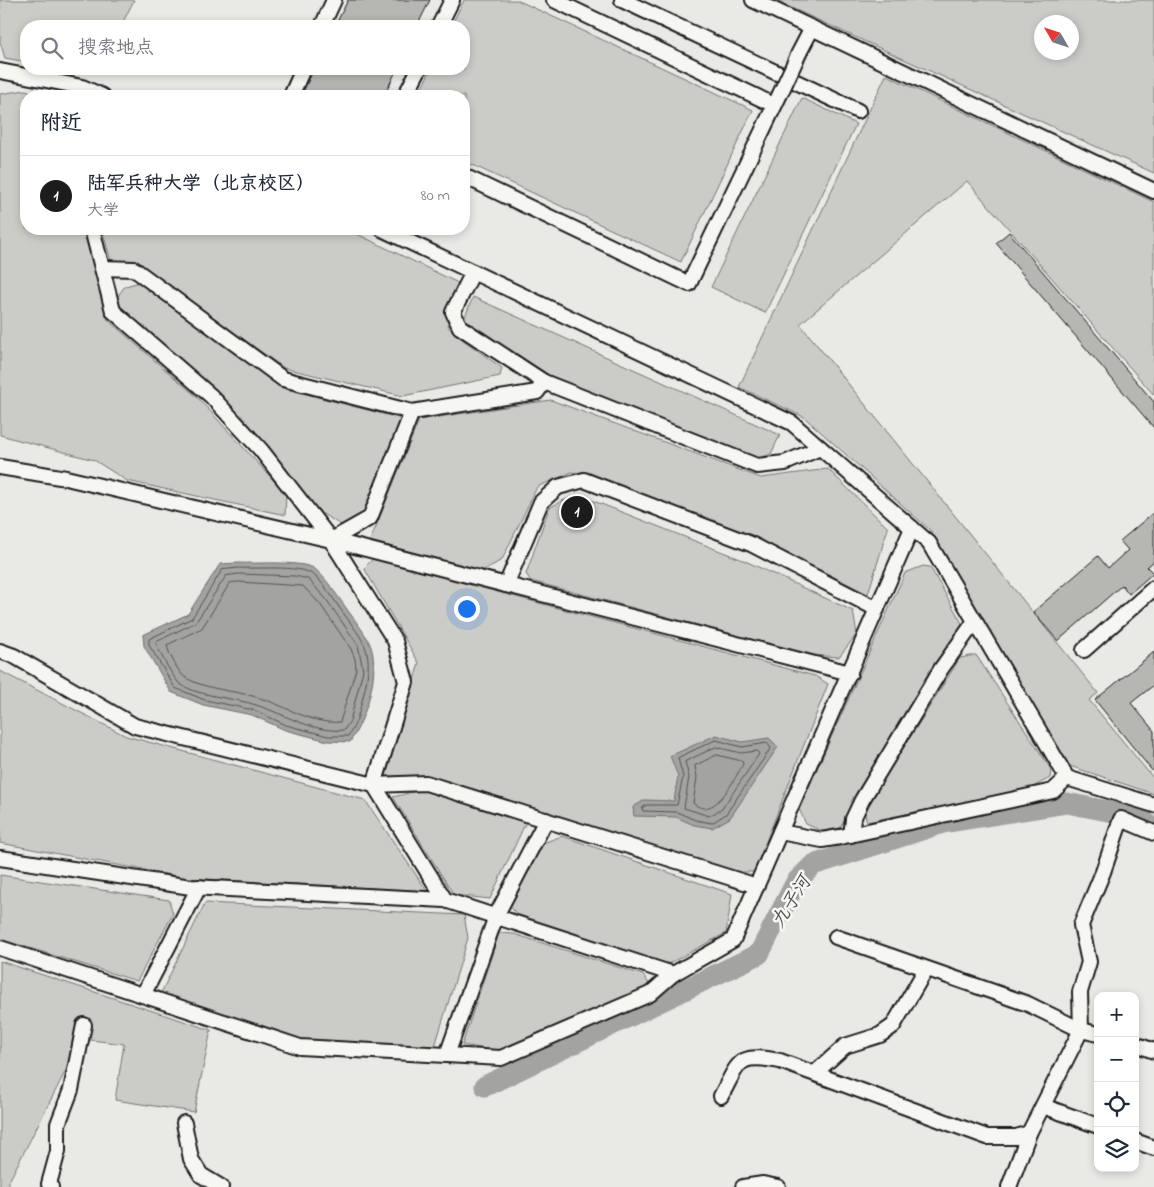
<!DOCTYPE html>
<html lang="zh">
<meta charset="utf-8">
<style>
:root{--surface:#fff;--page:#f2f2f3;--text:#1f2937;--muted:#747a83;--line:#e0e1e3;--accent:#1c1c1c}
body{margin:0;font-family:"Indie Flower","LXGW WenKai TC",sans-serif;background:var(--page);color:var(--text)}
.controls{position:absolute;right:15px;bottom:15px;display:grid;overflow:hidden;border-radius:10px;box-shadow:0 2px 8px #0003}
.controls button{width:45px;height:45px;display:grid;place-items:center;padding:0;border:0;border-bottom:1px solid var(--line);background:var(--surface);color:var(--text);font:25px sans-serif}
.compass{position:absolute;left:1034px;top:15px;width:45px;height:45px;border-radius:50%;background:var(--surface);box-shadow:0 2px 8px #0003;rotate:309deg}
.you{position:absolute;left:466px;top:608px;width:18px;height:18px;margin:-12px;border:4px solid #fff;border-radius:50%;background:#1a73e8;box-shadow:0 0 0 8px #1a73e833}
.badge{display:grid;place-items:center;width:32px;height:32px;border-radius:50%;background:var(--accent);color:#fff;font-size:16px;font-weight:700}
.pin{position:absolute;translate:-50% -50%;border:2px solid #fff;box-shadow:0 1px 5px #0006}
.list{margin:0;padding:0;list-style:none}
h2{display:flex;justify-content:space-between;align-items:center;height:65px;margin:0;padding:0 20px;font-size:21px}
h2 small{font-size:16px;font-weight:400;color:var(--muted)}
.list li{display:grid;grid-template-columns:32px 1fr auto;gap:15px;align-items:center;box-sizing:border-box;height:80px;padding:0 20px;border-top:1px solid var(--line)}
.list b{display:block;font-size:19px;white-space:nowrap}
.list p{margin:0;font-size:16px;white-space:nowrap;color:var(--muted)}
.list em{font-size:16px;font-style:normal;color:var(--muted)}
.icon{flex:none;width:28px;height:28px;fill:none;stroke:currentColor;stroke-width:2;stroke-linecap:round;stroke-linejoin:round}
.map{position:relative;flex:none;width:1154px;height:1187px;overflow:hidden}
.search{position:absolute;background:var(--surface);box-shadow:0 2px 8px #0003;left:20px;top:20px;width:450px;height:55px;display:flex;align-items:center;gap:12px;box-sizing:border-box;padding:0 18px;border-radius:20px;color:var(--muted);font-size:19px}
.panel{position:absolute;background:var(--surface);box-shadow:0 2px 8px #0003;left:20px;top:90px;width:450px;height:145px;border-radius:20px}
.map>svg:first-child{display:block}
</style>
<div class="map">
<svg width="1154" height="1187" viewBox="0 0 1154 1187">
<rect width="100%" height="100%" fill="#e9e9e5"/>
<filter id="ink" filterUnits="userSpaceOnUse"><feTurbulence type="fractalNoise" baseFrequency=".02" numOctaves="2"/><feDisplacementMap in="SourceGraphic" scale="10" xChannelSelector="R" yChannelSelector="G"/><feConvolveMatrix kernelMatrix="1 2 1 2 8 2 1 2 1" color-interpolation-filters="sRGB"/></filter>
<g filter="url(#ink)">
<g fill="#cbcbc7" stroke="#747472" fill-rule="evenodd">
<polygon points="0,0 134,0 121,26 26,26 26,62 5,58 0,42"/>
<polygon points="464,0 517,0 753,110 681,262 464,161 464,96 418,96 431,69 464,69 464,26 451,26"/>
<path d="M774,0H1154V173ZM1042,22H1072V52H1042Z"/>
<polygon points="886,75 1154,202 1154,395 967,181 800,324 1098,693 1089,700 1154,779 1154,794 1064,764 930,530 804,417 739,387"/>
<polygon points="25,90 46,96 26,96 26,229 83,229 108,320 197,397 286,494 285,515 127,481 94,460 0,435 0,94"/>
<polygon points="802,98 856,124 765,313 711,287"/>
<polygon points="102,229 347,229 458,283 445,310 449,328 462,339 502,368 500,376 403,396 284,368 136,263 111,261"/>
<polygon points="140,282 283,388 402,419 365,512 341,525 321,513 221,394 119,307 117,297 125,286"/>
<polygon points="473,297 780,435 771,454 754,460 552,377 464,319"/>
<polygon points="551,400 761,478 828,469 888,528 868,594 761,541 591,475 572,472 537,487 502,560 482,571 370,541 419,420"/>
<polygon points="581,496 743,560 853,611 857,634 839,657 812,655 531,581 526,574 549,508 562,501"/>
<polygon points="373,559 815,676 828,684 754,872 734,872 385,779 419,663 364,568"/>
<polygon points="923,566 930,567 963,625 840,828 822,831 806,824 799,809 905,573"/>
<polygon points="976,655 1047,763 1051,770 1050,778 1029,789 867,822 864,811 960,658"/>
<polygon points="0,671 126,736 365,800 427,891 187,878 0,843"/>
<polygon points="420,790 526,822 490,899 454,895 393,797"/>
<polygon points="562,836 732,894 726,933 668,964 519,917 509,905 540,844"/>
<polygon points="0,875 169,900 173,914 137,981 0,939"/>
<polygon points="205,903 464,915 468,938 435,1046 302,1041 161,993"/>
<polygon points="499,933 514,934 643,975 650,985 647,989 497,1051 462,1045"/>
<polygon points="0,961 211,1030 194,1112 115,1100 124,1044 82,1039 6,1187 0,1187"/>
</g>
<g fill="#a3a3a1" stroke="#6d6d6c">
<path d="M239,563C256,564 302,560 315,569C326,578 336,594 344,605C352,617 362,628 368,640C383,667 366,718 350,742L328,741L285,730L252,715L203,705L171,692L144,646L143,635L188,614L220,564Z"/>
<polygon points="716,735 742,742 769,738 778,747 730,818 712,828 694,825 676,817 634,816 633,807 645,800 674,801 678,776 670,756"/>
</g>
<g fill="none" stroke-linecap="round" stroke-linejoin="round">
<g stroke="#525251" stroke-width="1">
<path d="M239,568C256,569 299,565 312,574C322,580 332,597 339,607C366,645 375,649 363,697C359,712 357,724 348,736H328L286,725L254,710L205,700L175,688L149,645V639L192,618L222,570Z"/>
<path d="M239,574L295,576L308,579L326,599L358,645L363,670L350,721L344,730C313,733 285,714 256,705C237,698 192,696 178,682C173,677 157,649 156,642L196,622L226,576Z"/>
<path d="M239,582L303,586L320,604L351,649L355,659L356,669L340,722C310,725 284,704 256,697C233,690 207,690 186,678C179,674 168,653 167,645L202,628L230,583Z"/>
<polygon points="716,740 742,747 767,743 771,748 726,814 712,823 695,820 677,812 643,811 642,808 646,805 677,805 683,777 678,758"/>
<polygon points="716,747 741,753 757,751 759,754 722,809 709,816 684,808 689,777 685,762"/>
<path d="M717,755L742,761L743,764C734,780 714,822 693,803L697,777L695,766Z"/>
</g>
<polyline stroke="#a3a3a1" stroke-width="21" points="485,1086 759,954 796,882 813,865 943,823 1067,803 1128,815 1146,822"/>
</g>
<g fill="#b6b6b3" stroke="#1c1c1c">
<polygon points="348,0 430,0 417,26 335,26"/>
<polygon points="314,69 397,69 384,96 301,96"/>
<polygon points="1009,232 1154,402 1154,428 996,243"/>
<polygon points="1154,512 1154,561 1147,567 1153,573 1129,594 1122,585 1058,641 1033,612 1098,556 1108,568 1128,550 1120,541"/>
<polygon points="1154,652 1154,685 1131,703 1154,731 1154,773 1095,700"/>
</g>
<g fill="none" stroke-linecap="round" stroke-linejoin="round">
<defs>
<g id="minor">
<polyline points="554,0 774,105"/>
<polyline points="622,0 858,111"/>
<polyline points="753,0 1154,191"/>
<polyline points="322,26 334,0"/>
<polyline points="439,26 452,0"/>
<polyline points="799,53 812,28"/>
<polyline points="0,71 82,87 102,96"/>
<polyline points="291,96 303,69"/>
<polyline points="405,96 419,69"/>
<polyline points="464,176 689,284 781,92"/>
<polyline points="92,229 113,311 211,396 261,450 331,540 395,641 406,682 374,785 445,900"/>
<polyline points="382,229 792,423 929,543 1067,778 1154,805"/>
<polyline points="102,268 134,269 283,379 412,412 537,392 544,382"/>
<polyline points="473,272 453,312 460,327 544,382 757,466 785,463 820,448"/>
<polyline points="0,467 66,478 331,540 850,673"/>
<polyline points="331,540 370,518 412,412"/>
<polyline points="506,585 541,502 558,487 584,480 751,544 877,609"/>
<polyline points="1084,650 1154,588"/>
<polyline points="0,651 14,656 135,726 374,785 426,783 757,886"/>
<polyline points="780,832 822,840 840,837 1053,791 1067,778"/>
<polyline points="851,835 853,819 862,800 941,669 975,621"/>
<polyline points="0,858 191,887 445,900 673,974"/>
<polyline points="836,937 1028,1004 1081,1030 1098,1034"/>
<polyline points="0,948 300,1047 501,1058 650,994 673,974 733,940 912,528"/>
<polyline points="143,995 199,887"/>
<polyline points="1135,1044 1154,1051"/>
<polyline points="447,1055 496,916 546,820"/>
<polyline points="815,1073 845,1046 880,1035 893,1026 926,969"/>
<path d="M721,1096C740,1061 737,1053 780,1061L987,1137H1016L1029,1133"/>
<polyline points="1043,1106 1098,1126"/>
<polyline points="184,1123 191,1159 201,1175 221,1187"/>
<polyline points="1135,1141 1154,1148"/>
<polyline points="51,1187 49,1184 58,1151 58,1124 71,1090 84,1025"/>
<polyline points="743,1187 763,1184 778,1187"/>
<polyline points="1009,1187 1029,1133 1081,1030 1080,992 1089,962 1081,925 1103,872 1121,819 1154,833"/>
</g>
</defs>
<use href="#minor" stroke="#1c1c1c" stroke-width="18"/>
<use href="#minor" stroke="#f6f6f2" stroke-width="14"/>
<defs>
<polyline id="minor-bridge" points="781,92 799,53"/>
</defs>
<use href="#minor-bridge" stroke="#1c1c1c" stroke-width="18" stroke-linecap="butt"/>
<use href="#minor-bridge" stroke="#f6f6f2" stroke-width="14"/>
</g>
</g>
<g text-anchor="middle" stroke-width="5" stroke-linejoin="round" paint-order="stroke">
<g font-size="19" font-style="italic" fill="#525251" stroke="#f6f6f2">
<text transform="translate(790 901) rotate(-58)" y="7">九子河</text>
</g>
</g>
</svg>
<div class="controls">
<button>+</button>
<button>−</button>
<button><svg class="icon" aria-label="locate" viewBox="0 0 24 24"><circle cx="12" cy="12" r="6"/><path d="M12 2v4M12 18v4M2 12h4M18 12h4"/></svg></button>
<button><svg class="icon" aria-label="layers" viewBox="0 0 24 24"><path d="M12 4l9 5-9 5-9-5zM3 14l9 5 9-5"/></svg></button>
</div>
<svg class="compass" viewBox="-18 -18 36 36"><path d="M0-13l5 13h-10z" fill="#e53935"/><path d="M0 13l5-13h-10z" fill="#747a83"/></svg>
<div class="you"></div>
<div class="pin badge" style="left:577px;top:512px">1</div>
<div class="search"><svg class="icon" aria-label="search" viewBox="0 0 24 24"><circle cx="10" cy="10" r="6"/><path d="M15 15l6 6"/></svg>搜索地点</div>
<section class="panel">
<h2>附近<small></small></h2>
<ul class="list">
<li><span class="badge">1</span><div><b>陆军兵种大学（北京校区）</b><p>大学</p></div><em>80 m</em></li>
</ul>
</section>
</div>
